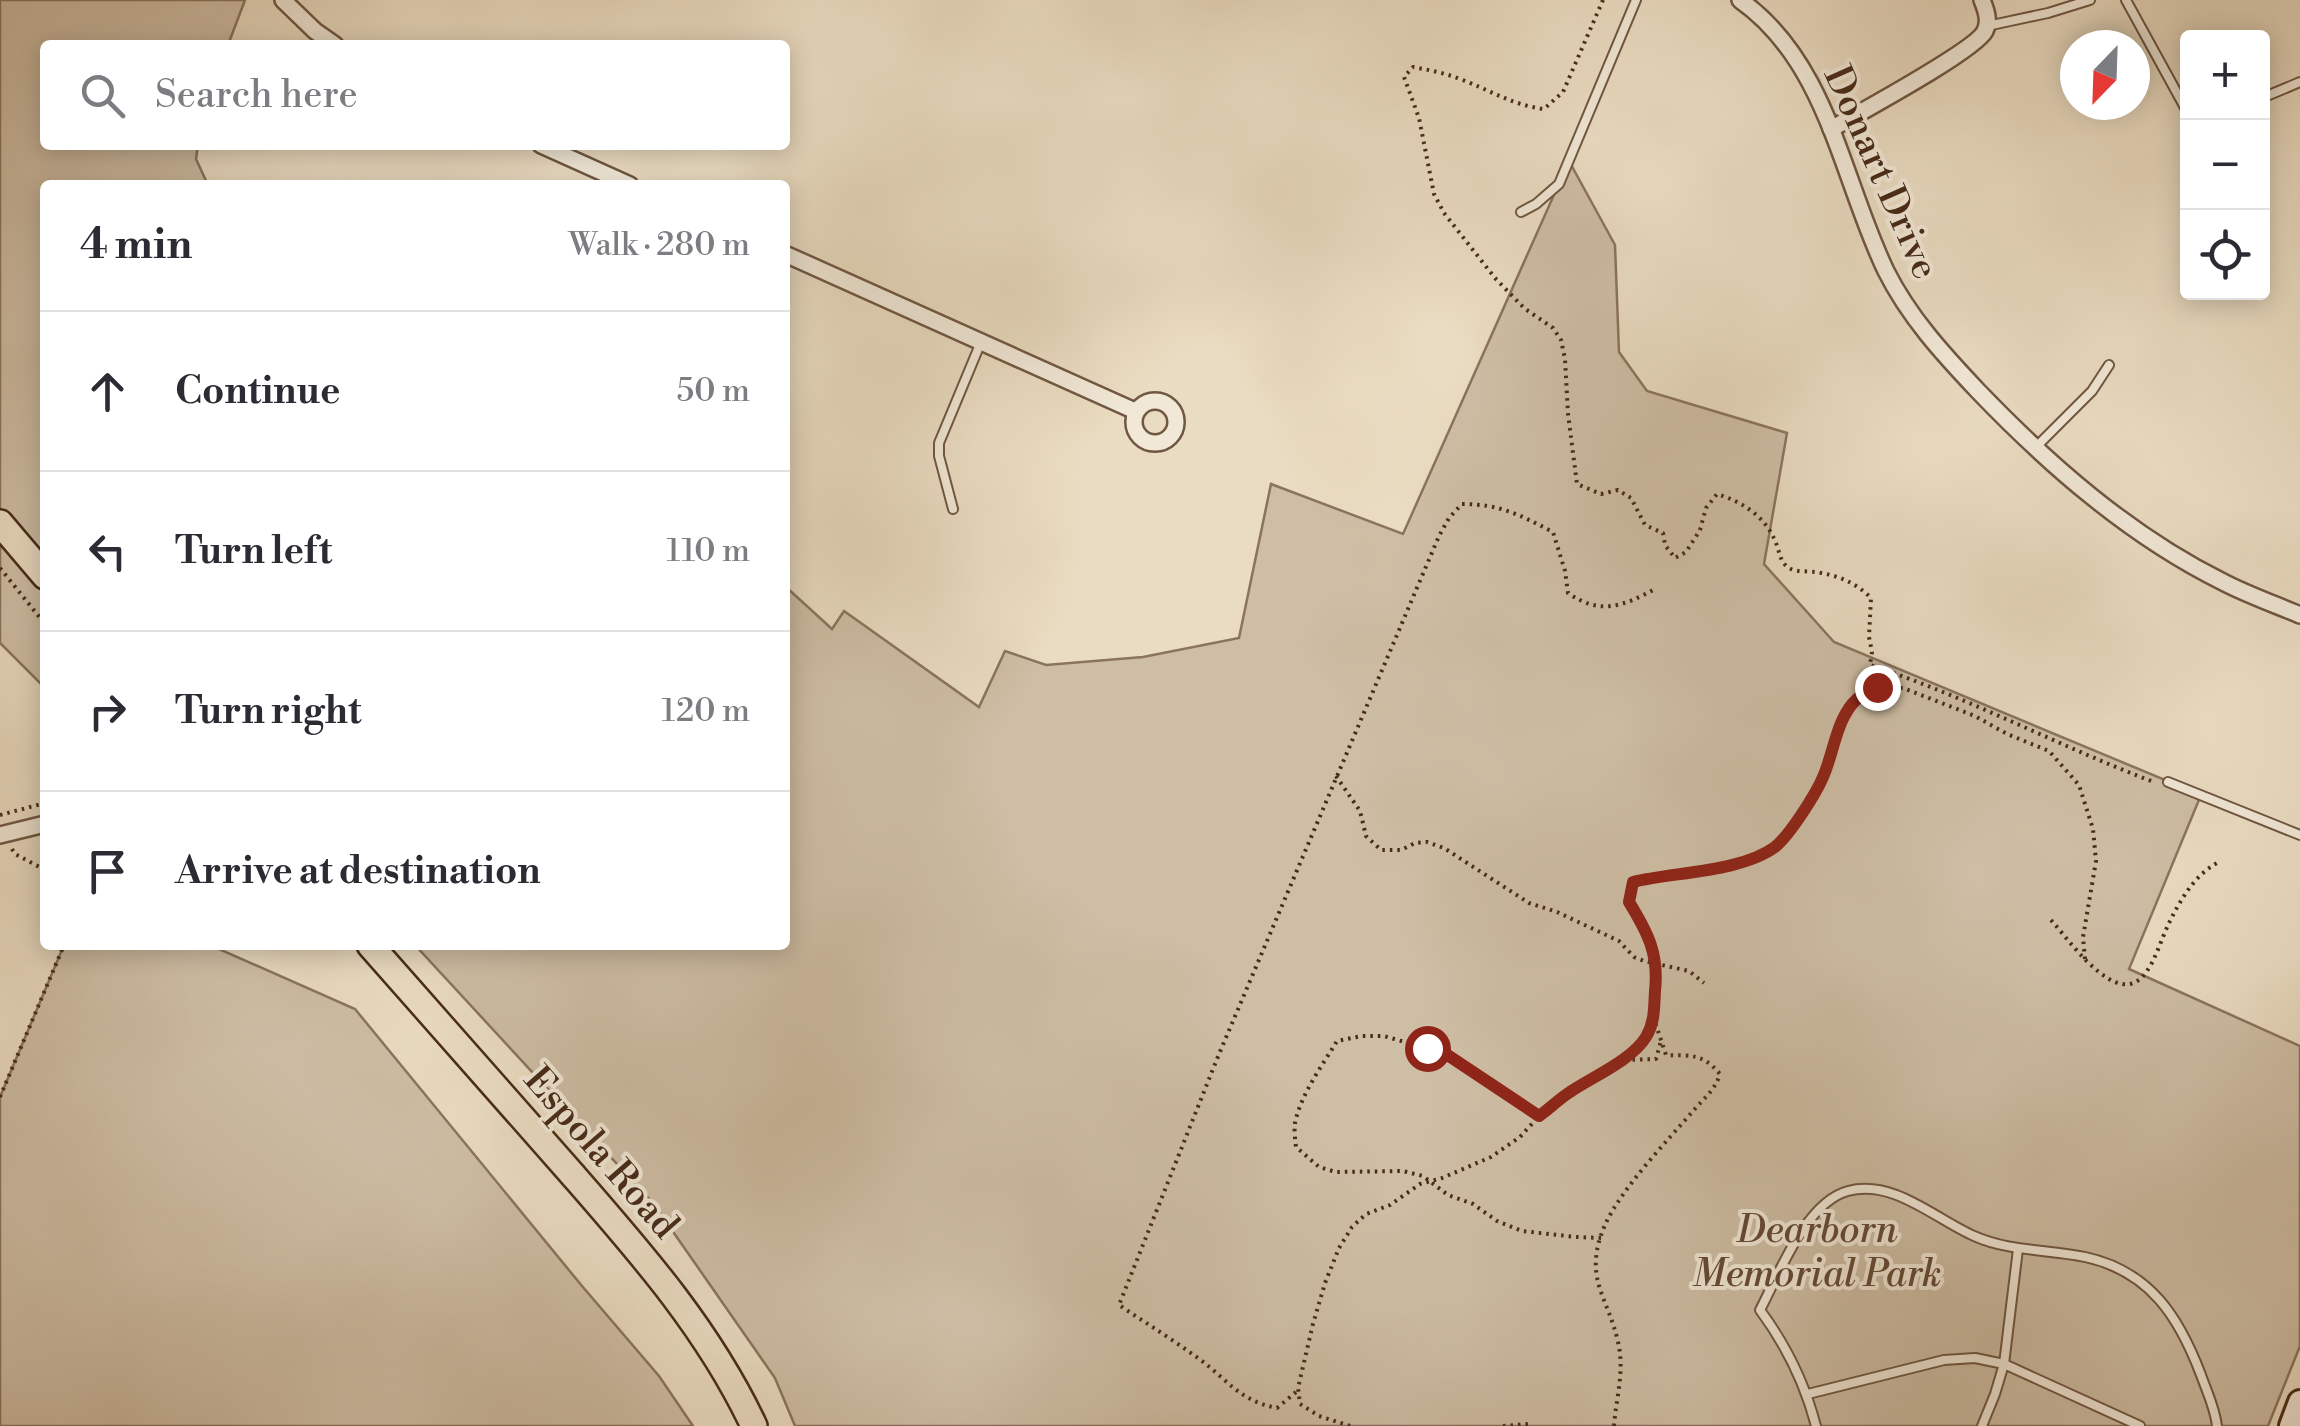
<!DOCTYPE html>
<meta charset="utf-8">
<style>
:root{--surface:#fff;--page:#f2f2f3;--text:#2b2b33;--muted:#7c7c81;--line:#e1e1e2}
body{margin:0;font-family:"Libre Bodoni",serif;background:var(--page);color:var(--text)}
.controls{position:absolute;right:30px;top:30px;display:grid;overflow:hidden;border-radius:10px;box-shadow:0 5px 25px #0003}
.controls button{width:90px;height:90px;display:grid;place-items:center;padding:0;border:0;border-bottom:2px solid var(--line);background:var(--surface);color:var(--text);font:50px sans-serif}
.compass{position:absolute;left:2060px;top:30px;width:90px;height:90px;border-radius:50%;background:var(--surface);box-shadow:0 5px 25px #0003;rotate:203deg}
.stop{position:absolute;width:30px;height:30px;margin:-22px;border:8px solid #8f2418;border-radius:50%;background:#fff}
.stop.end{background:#8f2418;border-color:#fff;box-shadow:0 2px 10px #0008}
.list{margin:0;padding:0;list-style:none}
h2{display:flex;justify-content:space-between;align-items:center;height:130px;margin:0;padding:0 40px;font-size:42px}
h2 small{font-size:32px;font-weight:400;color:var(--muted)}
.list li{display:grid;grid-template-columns:65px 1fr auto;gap:30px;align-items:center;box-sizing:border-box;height:160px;padding:0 40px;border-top:2px solid var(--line)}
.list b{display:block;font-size:38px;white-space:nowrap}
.list em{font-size:32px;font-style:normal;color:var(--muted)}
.icon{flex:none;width:55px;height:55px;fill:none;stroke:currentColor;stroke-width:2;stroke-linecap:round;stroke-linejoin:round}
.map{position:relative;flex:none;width:2300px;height:1426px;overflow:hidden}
.search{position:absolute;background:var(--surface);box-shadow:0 5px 25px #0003;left:40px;top:40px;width:750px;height:110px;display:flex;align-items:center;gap:25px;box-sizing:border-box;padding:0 35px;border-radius:10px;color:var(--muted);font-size:38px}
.panel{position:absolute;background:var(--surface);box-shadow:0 5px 25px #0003;left:40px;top:180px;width:750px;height:770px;border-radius:10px}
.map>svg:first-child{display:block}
</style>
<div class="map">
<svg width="2300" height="1426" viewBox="0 0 2300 1426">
<rect width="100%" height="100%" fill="#eadcc2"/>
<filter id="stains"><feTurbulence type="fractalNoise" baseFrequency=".002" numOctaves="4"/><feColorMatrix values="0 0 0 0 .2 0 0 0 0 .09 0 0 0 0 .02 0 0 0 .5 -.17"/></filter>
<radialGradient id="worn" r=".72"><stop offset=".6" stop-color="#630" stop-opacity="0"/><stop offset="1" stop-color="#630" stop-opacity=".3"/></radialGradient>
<g fill="#cebea5" stroke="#8a745e" stroke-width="2.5">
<polygon points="0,0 245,0 228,45 45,45 45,145 198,145 196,159 208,185 45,185 45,688 0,643"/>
<polygon points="1569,161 1615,245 1619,352 1647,391 1787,433 1764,564 1834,642 2201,795 2129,969 2300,1046 2300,1346 2268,1426 795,1426 775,1378 653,1203 415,945 785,945 785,586 832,629 844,611 979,707 1005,651 1046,665 1143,657 1239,638 1271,484 1403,534"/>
<polygon points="64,945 210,945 355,1009 582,1286 659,1376 693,1426 0,1426 0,1097"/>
</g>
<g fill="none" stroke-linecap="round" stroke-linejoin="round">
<defs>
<g id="lane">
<polyline points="2126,0 2188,113"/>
<polyline points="1987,26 2048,13 2090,0"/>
<polyline points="2262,98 2300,82"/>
<polyline points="1521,212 1536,204 1559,184 1636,0"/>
<polyline points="2036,447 2092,391 2109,365"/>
<polyline points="953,509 939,456 939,443 981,342"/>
<polyline points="2168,782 2300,835"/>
<polyline points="1808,1394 1944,1360 1975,1358 2004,1364 2140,1426"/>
<path d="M1816,1426C1805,1384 1786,1345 1760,1310C1779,1274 1806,1202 1848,1191C1894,1179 1935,1219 1974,1236C2010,1252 2048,1249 2085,1257C2150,1271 2179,1317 2201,1375C2207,1392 2215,1408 2217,1426"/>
<polyline points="1982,1426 1995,1394 2004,1364 2018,1249"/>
</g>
<g id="street">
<polyline points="283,0 315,31 335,45"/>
<path d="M1740,0C1828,62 1842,180 1886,271C1909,317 1943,354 1978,391C2049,465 2130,536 2223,582C2248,595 2274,604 2300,615"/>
<path d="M1831,129C1857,114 1976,50 1985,31C1990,21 1986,10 1982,0"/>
<polyline points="541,145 630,185"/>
<polyline points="785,254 1135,411"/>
<circle cx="1155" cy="422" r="21"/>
<polyline points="0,835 45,824"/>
</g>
<polyline id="secondary" points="2291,1426 2300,1402"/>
<g id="primary">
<polyline points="0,523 45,576"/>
<path d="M370,945C437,1021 505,1097 572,1174C641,1253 709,1330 754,1426"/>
</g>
</defs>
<use href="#lane" stroke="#705742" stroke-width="12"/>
<use href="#street" stroke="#705742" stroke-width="20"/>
<use href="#secondary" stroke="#472b18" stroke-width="28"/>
<use href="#primary" stroke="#472b18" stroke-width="30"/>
<g stroke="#472b18" stroke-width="4" stroke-dasharray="2.5 5" stroke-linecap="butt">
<path d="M1603,0L1563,92L1544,109C1512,105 1490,90 1460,79C1445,73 1429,70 1413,67L1404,77L1419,118L1434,194L1444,213L1495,278L1524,308L1553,328L1561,340L1565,359L1568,414L1577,484L1601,494L1618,490L1631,498L1645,525L1663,533L1665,545L1675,558L1686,552L1700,530L1706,508L1717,494C1743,502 1766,517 1776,543C1780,553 1780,564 1791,569C1797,572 1808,571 1815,572C1837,575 1855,582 1871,598L1869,637L1872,652L1870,665C1968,697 2058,746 2154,782"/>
<polyline points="0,568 45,624"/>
<polyline points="1336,776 1360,811 1366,836 1381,850 1401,850 1415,843 1427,842 1444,848 1529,903 1557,912 1619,941 1634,957 1644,961 1689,971 1704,983"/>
<polyline points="0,815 45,803"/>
<polyline points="12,849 15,854 45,870"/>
<path d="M2051,920C2066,937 2081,958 2099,972C2145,1009 2154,954 2169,923C2181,899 2194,876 2217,863"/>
<polyline points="1625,1060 1656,1059 1661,1041"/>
<polyline points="0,1097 64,945"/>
<path d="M1539,1116L1446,1054L1384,1036H1362L1337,1041C1322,1066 1301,1094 1295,1123C1294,1130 1295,1139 1296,1147L1319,1167L1336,1172L1403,1171L1423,1176L1448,1195L1473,1204L1497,1221L1522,1231L1576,1237L1602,1238"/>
<path d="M1296,1392L1277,1408C1239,1401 1227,1379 1198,1358C1173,1340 1146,1323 1119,1305L1219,1054L1439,536L1449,518L1462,504C1500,504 1520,515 1553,532L1565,571L1568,593C1601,616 1623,606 1657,588"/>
<polyline points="1350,1426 1319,1416 1300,1404 1298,1388 1313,1324 1325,1283 1339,1248 1352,1227 1366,1214 1390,1205 1420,1184 1442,1178 1491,1157 1520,1137 1539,1116 1566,1093 1632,1052 1645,1039 1654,1019 1657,970 1655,952 1640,920 1629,902 1633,882 1657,876 1699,872 1743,861 1776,846 1791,829 1823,778 1844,718 1856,700 1877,687 1903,688 1975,716 2007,734 2049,751 2079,785 2093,829 2096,861 2083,937 2085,959"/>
<polyline points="1503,1426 1528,1424 1530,1426"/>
<path d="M1614,1426C1616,1398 1625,1371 1618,1342C1608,1296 1582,1278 1605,1225C1621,1189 1667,1141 1694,1110C1705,1097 1715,1090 1720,1074C1702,1053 1692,1056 1666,1055L1654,1019"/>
</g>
<use href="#lane" stroke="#f1e8d7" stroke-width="8"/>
<use href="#street" stroke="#f1e8d7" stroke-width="15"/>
<use href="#secondary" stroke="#f1e8d7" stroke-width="22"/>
<use href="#primary" stroke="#eadcc2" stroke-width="25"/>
</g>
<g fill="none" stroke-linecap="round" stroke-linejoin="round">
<path stroke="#8f2418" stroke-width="12" d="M1427,1048L1446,1054L1539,1116C1549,1109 1559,1099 1570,1092C1592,1077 1632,1060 1646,1037C1655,1022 1654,1007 1655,991C1659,954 1648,933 1629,902L1633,882C1674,872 1741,872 1775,847C1789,836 1816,794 1823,777C1834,753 1836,718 1857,699C1862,694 1871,691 1877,687"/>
</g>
<g text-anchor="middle" stroke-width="8" stroke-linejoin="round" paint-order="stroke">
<g font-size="38" fill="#472b18" stroke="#f1e8d7">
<text transform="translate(1882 172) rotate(66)" y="13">Donart Drive</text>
<text transform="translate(602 1152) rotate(49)" y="13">Espola Road</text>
</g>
<g font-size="38" font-style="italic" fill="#624834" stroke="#f1e8d7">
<text x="1817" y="1242">Dearborn<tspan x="1817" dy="44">Memorial Park</tspan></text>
</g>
</g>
<rect width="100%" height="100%" filter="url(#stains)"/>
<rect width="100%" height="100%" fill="url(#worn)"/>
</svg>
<div class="controls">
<button>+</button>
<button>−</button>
<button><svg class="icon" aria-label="locate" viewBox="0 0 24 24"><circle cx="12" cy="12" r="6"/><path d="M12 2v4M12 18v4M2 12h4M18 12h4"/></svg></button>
</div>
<svg class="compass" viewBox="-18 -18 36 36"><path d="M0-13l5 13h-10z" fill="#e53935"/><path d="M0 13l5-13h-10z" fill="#7c7c81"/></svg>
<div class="stop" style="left:1427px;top:1048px"></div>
<div class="stop end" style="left:1877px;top:687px"></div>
<div class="search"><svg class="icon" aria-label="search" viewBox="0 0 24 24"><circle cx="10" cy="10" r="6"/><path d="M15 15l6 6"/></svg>Search here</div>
<section class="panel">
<h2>4 min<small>Walk · 280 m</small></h2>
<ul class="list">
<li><svg class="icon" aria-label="ahead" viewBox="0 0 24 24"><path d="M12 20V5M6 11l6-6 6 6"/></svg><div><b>Continue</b></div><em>50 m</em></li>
<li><svg class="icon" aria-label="left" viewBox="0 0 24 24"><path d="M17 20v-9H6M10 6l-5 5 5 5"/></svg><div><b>Turn left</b></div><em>110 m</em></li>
<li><svg class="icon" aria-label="right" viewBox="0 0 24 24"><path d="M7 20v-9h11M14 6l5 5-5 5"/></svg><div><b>Turn right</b></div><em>120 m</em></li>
<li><svg class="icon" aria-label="arrive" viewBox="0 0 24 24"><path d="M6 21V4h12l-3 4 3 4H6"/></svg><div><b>Arrive at destination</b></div></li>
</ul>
</section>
</div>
